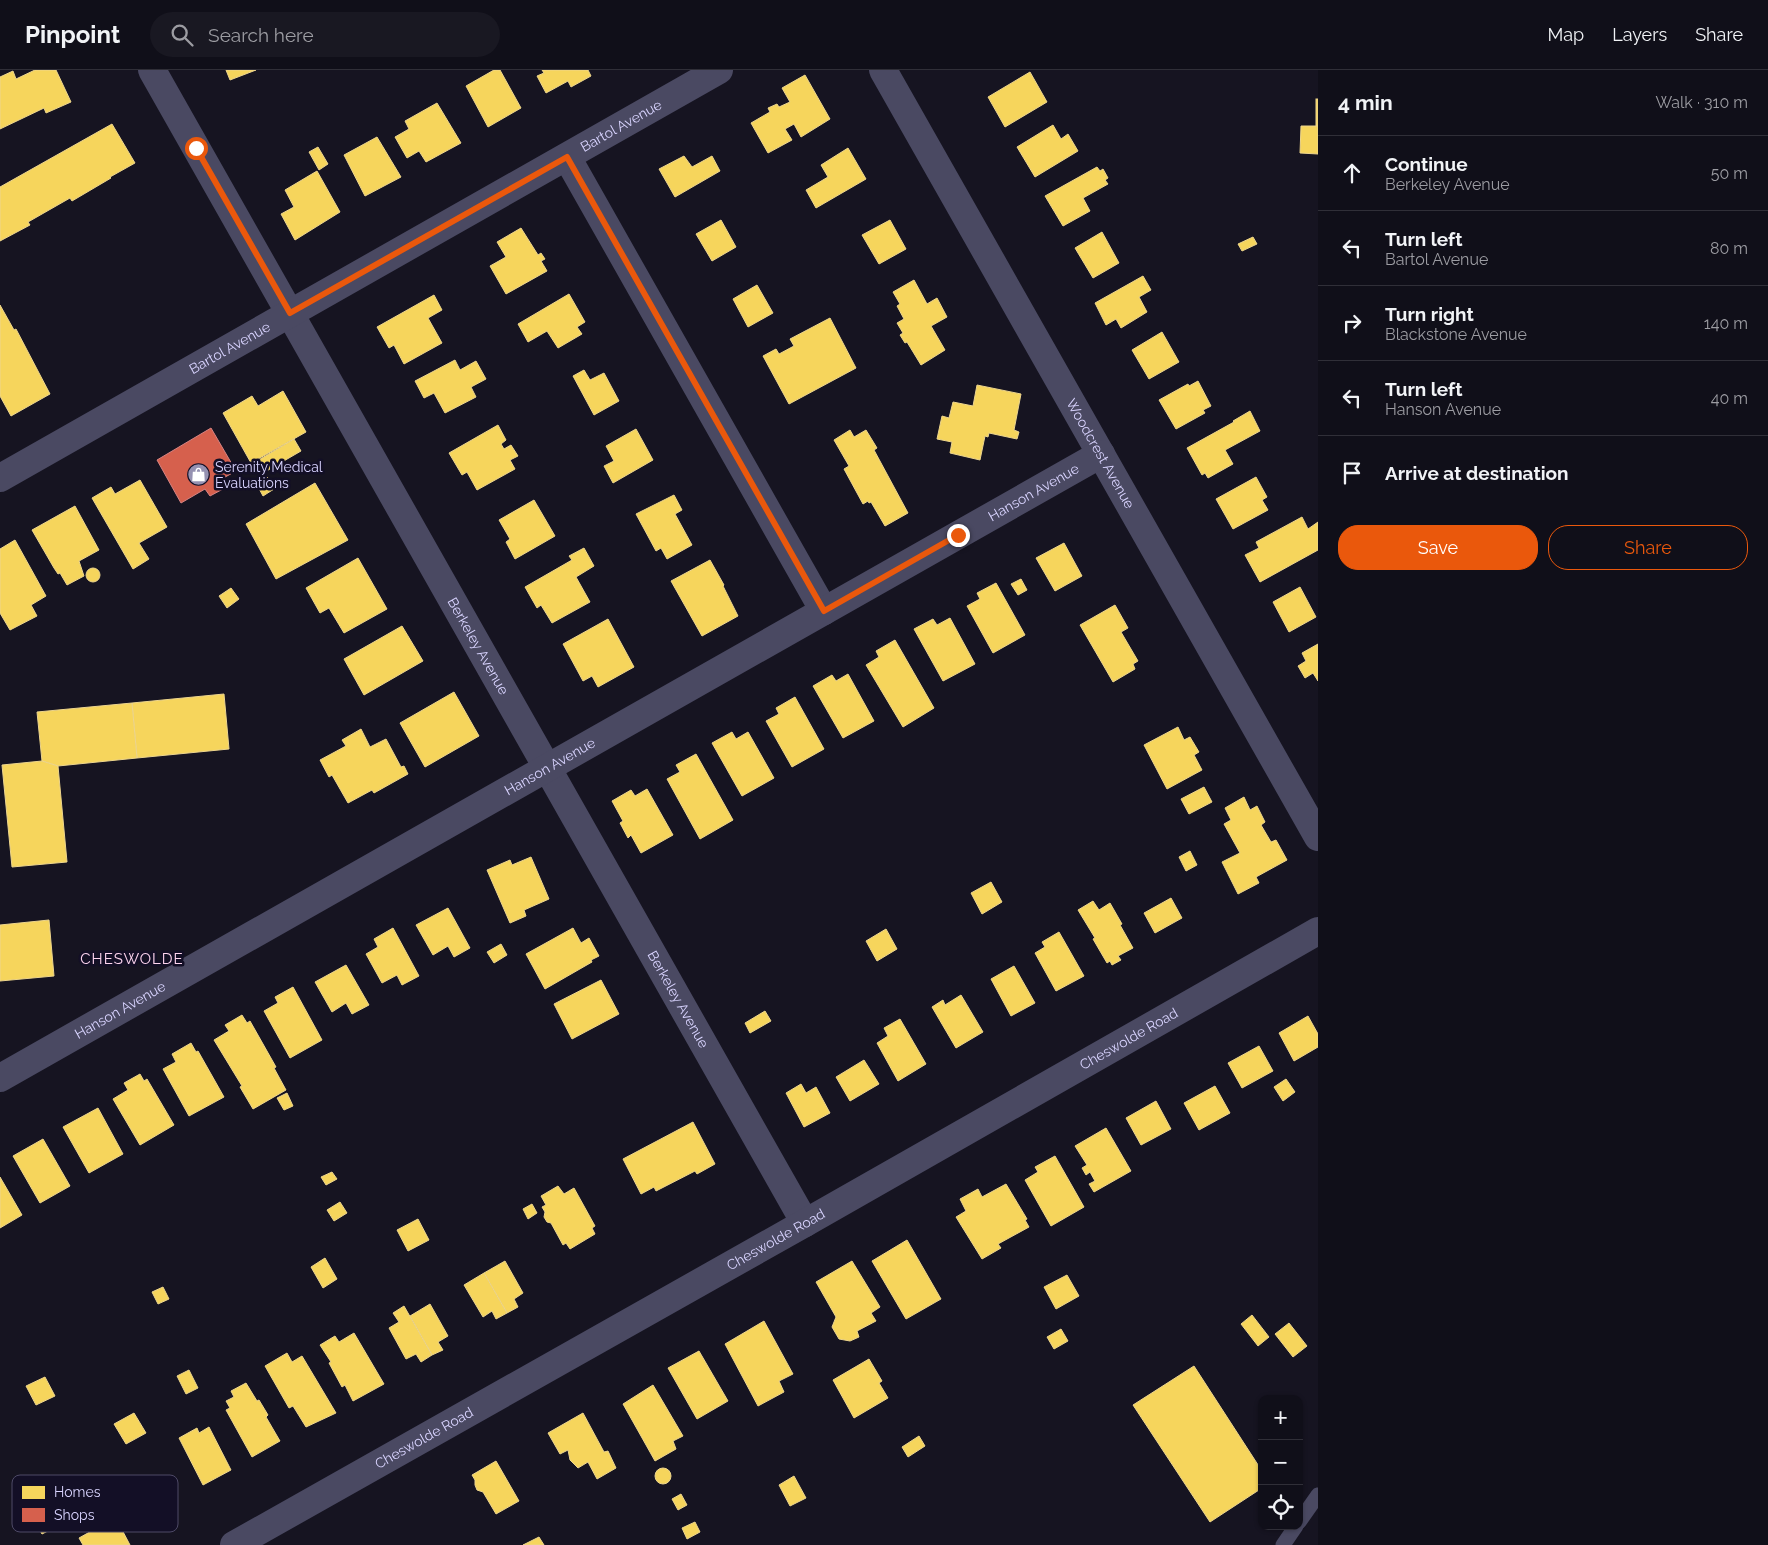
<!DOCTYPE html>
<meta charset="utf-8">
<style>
:root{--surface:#100f19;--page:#191822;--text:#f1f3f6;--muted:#9c9ca2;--line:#302f38;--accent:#ea580c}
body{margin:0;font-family:Raleway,sans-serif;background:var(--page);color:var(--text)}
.controls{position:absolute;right:15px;bottom:15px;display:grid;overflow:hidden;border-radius:10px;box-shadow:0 1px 4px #0004}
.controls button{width:45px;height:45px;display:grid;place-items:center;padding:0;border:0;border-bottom:1px solid var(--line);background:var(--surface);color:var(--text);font:25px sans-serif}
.stop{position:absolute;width:15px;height:15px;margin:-11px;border:4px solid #ea580c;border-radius:50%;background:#fff}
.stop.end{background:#ea580c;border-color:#fff;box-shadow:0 1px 5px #0008}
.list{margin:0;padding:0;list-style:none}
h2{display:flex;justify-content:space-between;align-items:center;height:65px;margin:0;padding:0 20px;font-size:21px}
h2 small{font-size:16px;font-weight:400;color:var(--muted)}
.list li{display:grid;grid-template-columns:32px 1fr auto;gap:15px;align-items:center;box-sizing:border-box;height:75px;padding:0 20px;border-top:1px solid var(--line)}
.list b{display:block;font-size:19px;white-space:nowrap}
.list p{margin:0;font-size:16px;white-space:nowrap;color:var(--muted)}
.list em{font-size:16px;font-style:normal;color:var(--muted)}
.actions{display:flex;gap:10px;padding:15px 20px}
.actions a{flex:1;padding:11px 0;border:1px solid var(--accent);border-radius:20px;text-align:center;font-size:18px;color:var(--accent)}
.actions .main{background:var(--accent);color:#fff}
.icon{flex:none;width:28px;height:28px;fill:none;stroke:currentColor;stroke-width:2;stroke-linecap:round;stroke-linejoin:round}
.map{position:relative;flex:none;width:1318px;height:1475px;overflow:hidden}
header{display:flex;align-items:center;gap:30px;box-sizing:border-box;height:70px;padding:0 25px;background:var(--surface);border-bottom:1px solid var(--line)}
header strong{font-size:24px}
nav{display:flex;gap:28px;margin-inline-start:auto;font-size:18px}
.search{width:350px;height:45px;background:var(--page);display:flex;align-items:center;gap:12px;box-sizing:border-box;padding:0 18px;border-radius:28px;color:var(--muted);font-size:19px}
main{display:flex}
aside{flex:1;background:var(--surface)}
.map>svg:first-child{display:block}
</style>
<header>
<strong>Pinpoint</strong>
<div class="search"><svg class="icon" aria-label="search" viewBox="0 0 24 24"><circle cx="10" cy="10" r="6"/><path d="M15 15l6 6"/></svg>Search here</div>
<nav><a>Map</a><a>Layers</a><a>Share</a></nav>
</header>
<main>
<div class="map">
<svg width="1318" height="1475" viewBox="0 0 1318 1475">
<rect width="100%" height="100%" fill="#161421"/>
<g fill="#f6d55c" stroke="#edd58d">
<polygon points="35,0 56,0 71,32 46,43 44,38 0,59 0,7 13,1 16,9"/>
<polygon points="226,0 256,0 230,10"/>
<polygon points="494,0 500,0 521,38 488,57 466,16"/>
<polygon points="542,0 588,0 591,6 571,17 568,11 546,23 537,6 544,3"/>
<polygon points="1030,2 1047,32 1005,57 988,27"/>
<polygon points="805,5 830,49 801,67 794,54 785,59 792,70 768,83 751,53 770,42 768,38 777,34 779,37 790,32 782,18"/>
<rect x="1316" y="29" width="2" height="27"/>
<polygon points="437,33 461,73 426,92 419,81 407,88 395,67 409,59 405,51"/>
<polygon points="112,54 135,93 110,107 111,108 72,131 70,128 28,152 30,155 0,171 0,117"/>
<polygon points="1053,55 1061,69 1068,64 1078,81 1035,107 1017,77"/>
<polygon points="1301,56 1318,56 1318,84 1300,83"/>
<polygon points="377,67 401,107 365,126 344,85"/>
<polygon points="318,77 328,94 319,100 309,82"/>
<polygon points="848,78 866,109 816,138 806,120 828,107 821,95"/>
<polygon points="684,86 692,97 712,86 720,101 675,127 659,99"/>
<polygon points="1097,97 1100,101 1103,99 1108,108 1105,110 1108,114 1083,128 1090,141 1063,156 1045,126"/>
<polygon points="317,101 340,142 295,170 281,144 294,137 285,120"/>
<polygon points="721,150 736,177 712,191 696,164"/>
<polygon points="890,150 906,179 879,194 862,165"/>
<polygon points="521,158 538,185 541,183 545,189 541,191 547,201 506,224 490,196 506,187 497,172"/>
<polygon points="1102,162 1119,193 1093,208 1075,178"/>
<polygon points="1253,167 1257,174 1242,181 1238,174"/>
<polygon points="1143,206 1151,220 1139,227 1147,242 1121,258 1116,249 1106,255 1095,233"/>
<polygon points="914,210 927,234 937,228 947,247 931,256 945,280 921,295 907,272 905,273 900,265 903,263 897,253 904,249 897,236 900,234 893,222"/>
<polygon points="757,215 773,243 748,257 733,229"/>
<polygon points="569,224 585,252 577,257 582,264 558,278 547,261 528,272 518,254"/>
<polygon points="434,225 442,240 428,248 442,273 404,294 394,275 389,278 377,257"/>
<polygon points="0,235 14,260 16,259 50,324 11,346 0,326"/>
<polygon points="830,248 856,298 789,334 763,286 776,279 779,284 794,276 790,269"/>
<polygon points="1162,262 1179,292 1149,309 1132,280"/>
<polygon points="455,290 460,300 476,291 486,309 471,317 476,327 445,343 434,323 424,328 415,311"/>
<polygon points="584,300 590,310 604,303 619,331 594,345 573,306"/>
<polygon points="1198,311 1211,336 1203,340 1205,343 1176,359 1159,330 1188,314 1189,316"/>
<polygon points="977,315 1021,324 1014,360 1019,362 1017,369 989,363 988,367 985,366 980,390 950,383 952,372 937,369 942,346 949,348 953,332 973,336"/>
<polygon points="283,321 306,362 251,393 223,343 252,326 258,336"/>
<polygon points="1250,341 1260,361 1225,380 1233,394 1208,408 1205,403 1202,405 1187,378 1234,352 1233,351"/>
<polygon points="498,355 506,370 501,374 504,379 511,375 518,386 510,390 515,399 477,420 467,402 462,405 449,383"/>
<polygon points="636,359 653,390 613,413 604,396 614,391 606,376"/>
<polygon points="850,360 854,367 866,360 877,378 874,380 908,443 885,456 871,432 869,433 868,431 863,434 844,399 849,396 834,370"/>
<polygon points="294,369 301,381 263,403 257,391"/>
<polygon points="267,407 274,419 263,426 256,413"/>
<polygon points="1256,407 1267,427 1262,430 1268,440 1233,459 1216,429"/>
<polygon points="140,410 167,457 139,473 149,489 133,499 92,428 111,417 115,424"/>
<polygon points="315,413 348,470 276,509 246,454"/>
<polygon points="674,425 682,440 675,444 692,475 667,489 661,478 656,481 636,444"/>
<polygon points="534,430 555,466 515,489 506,472 510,469 499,450"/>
<polygon points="75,436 99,480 79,491 84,506 67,515 60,503 58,504 54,498 32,460"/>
<polygon points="1302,447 1308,459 1318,452 1318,480 1260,512 1245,485 1259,478 1256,472"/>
<polygon points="15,470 46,526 31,535 37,546 10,560 0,543 0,479"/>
<polygon points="1064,473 1082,506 1055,521 1036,488"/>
<polygon points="584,478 594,496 576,507 590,532 552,553 541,535 537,538 525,517 572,490 569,486"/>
<polygon points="358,488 387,539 344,563 329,538 320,543 306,518"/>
<polygon points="710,490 724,515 723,516 738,546 702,566 671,511"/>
<circle cx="93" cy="505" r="7"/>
<polygon points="1021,509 1027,520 1018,525 1011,514"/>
<polygon points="996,513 1025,565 993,583 967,536 980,529 977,523"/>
<polygon points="1300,517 1316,547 1289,562 1273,532"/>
<polygon points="231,518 239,529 227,538 219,526"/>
<polygon points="1115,535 1128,558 1121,562 1138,591 1133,594 1135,599 1113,612 1080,555"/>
<polygon points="950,548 975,594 943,611 914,559 933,549 937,555"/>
<polygon points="608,549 634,597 598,617 592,606 583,611 563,574"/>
<polygon points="402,556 423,591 364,625 344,589"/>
<polygon points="895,570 934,638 903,657 866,595 879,587 876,581"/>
<polygon points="1318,574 1318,611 1313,603 1305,608 1298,596 1306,591 1302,583"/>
<polygon points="848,604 874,651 843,668 813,616 832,605 836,611"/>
<polygon points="454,622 479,666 425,697 400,653"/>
<polygon points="224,624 229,679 137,688 132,633"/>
<polygon points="795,627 824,679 792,697 766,651 779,644 776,638"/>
<polygon points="132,633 137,688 58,696 42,691 37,642"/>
<polygon points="1178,657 1184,670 1190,667 1199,682 1194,685 1202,700 1167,719 1144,675"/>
<polygon points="361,659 370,677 386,669 401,697 404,696 408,704 374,723 372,720 348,733 332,705 329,707 320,690 346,676 342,670"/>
<polygon points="732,662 736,669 748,662 774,708 742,726 712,673"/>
<polygon points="696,684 733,750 700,769 667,709 680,702 676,695"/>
<polygon points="42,691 58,696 67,792 12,797 2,695"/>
<polygon points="1204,717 1212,732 1189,744 1181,729"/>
<polygon points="647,719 673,765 641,783 631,765 628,768 620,753 623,751 612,731 631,720 635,726"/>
<polygon points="1244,727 1250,740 1257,736 1265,752 1261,755 1271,772 1276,770 1287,790 1256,807 1259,813 1238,824 1222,792 1240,783 1224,754 1231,750 1225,738"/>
<polygon points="1190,781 1197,795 1186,801 1179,787"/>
<polygon points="531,787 549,829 524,840 526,846 510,853 487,800 510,790 512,795"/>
<polygon points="991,812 1002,832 982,844 971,823"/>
<polygon points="1171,828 1182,848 1155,863 1144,843"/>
<polygon points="1093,831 1099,840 1110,833 1122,854 1120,855 1133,878 1118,886 1121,890 1112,895 1110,891 1107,893 1093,869 1095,868 1078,840"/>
<polygon points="448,838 470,878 454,887 448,876 433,885 416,855"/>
<polygon points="49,850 54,906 0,911 0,855"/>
<polygon points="393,858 419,906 402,915 397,905 382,913 366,884 378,877 374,869"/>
<polygon points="573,858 581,873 589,868 599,886 591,890 592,892 545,919 526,884"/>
<polygon points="886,859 897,879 877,891 866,871"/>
<polygon points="1059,862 1084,906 1056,921 1035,883 1045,877 1042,872"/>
<polygon points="501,874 507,885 494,893 487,882"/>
<polygon points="346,895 369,935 352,944 346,933 332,942 315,912"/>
<polygon points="1014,896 1035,933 1011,946 991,909"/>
<polygon points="601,910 619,944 572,969 554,934"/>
<polygon points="293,917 322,970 290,988 264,941 278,933 275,927"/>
<polygon points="961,925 983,962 956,978 932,937 943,930 945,935"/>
<polygon points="765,941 771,951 750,963 745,953"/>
<polygon points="242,945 247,953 250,951 276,997 274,998 286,1020 253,1039 240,1017 242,1016 214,970 229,961 225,955"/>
<polygon points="1308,946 1318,964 1318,977 1294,991 1279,963"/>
<polygon points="900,949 926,994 898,1011 877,973 888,966 884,958"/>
<polygon points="191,973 196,982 198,981 224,1027 189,1046 163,999 176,992 172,984"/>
<polygon points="1259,976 1273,1001 1242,1018 1228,993"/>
<polygon points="864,990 879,1014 850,1031 836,1007"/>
<polygon points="140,1004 144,1011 147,1009 174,1055 140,1075 113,1029 128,1020 124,1013"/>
<polygon points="1286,1009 1295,1022 1283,1031 1274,1017"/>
<polygon points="801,1014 806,1023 816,1017 830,1043 804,1057 786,1023"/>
<polygon points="1215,1016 1230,1043 1199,1060 1184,1033"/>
<polygon points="287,1023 293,1036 284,1040 277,1028"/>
<polygon points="1156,1031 1171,1059 1141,1075 1126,1048"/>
<polygon points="98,1038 123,1084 89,1103 63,1057"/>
<polygon points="693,1052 715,1094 697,1104 695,1101 656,1121 654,1117 641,1124 623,1089"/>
<polygon points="1106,1058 1131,1101 1094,1122 1089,1114 1095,1111 1090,1102 1086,1105 1082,1098 1087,1095 1075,1076"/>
<polygon points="43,1069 70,1116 40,1133 13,1086"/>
<polygon points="1055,1086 1084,1137 1051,1156 1025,1110 1038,1102 1035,1097"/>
<polygon points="332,1102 337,1109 326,1115 321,1107"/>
<polygon points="0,1107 22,1145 0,1158"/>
<polygon points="1006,1114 1027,1149 1025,1150 1029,1157 998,1174 1001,1178 982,1189 956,1147 966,1141 960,1129 978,1119 982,1127"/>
<polygon points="558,1116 564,1124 574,1118 595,1156 592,1158 595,1164 570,1179 566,1173 563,1175 551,1153 547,1152 544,1147 545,1142 542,1137 546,1135 541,1126"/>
<polygon points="340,1132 347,1143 334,1151 327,1140"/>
<polygon points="532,1134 537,1143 528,1149 523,1139"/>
<polygon points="418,1149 429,1170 408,1181 397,1160"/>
<polygon points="907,1170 941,1229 906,1249 872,1191"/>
<polygon points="325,1188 337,1209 323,1218 311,1197"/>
<polygon points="505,1191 523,1223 514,1229 518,1237 507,1243 484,1203"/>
<polygon points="852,1191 880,1237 871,1243 876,1251 857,1261 859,1267 850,1271 839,1269 832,1257 836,1247 816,1212"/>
<polygon points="484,1203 507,1243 496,1249 492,1241 483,1247 464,1215"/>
<polygon points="1067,1205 1079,1226 1056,1239 1044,1217"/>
<polygon points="163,1217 169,1229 158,1234 152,1222"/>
<polygon points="430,1234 448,1266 438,1272 443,1280 432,1285 410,1246"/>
<polygon points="404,1236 432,1285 421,1292 416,1284 406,1289 389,1258 399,1252 393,1243"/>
<polygon points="1252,1245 1269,1267 1258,1276 1241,1254"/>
<polygon points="764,1251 793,1304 779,1311 784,1322 758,1336 725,1274"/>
<polygon points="1289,1253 1307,1276 1293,1287 1275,1264"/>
<polygon points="1061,1259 1068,1271 1054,1279 1047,1267"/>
<polygon points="354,1263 384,1314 353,1331 345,1315 342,1317 329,1293 331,1292 320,1275 335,1266 339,1272"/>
<polygon points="699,1281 728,1331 697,1349 668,1298"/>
<polygon points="287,1283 292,1292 302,1286 336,1343 306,1357 293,1336 289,1338 265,1296"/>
<polygon points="869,1289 882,1311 879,1313 888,1328 854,1348 833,1310"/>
<polygon points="1194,1296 1262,1401 1262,1418 1210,1452 1133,1335"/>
<polygon points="189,1300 198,1318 186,1324 177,1306"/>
<polygon points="45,1307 55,1326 36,1335 26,1316"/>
<polygon points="246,1313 257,1331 259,1330 268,1345 266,1347 280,1371 252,1387 226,1340 230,1338 226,1331 234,1327 231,1321"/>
<polygon points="653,1315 683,1366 673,1371 676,1379 655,1391 623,1334"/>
<polygon points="134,1343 146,1363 126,1374 114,1354"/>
<polygon points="583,1343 604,1382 608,1381 616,1398 597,1409 588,1392 578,1398 570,1390 568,1380 560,1384 548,1363"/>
<polygon points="209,1357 231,1400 203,1415 179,1368 197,1358 199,1363"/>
<polygon points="919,1366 925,1376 908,1387 902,1377"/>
<polygon points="496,1391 519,1431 496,1444 483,1422 477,1420 475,1415 475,1410 472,1405"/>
<circle cx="663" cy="1406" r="8"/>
<polygon points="794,1406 806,1428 790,1436 779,1415"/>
<polygon points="70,1412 72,1415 75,1413 87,1435 84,1437 86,1438 78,1443 79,1445 42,1464 26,1436 35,1431 33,1427 45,1421 47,1425"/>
<polygon points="681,1424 687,1435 678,1440 672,1429"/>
<polygon points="122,1444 126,1452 120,1456 130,1475 83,1475 79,1468"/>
<polygon points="695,1452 700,1462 687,1469 682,1458"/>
<polygon points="539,1467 544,1475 523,1475"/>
</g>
<polygon fill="#d6604d" stroke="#d78382" points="211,358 236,401 218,411 223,419 210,426 205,419 181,433 157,390"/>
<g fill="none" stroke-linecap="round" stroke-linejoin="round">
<g stroke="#4a4962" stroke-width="15">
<polyline points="1299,1452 1318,1425"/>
<polyline points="1283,1475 1296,1456"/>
</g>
<g stroke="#4a4962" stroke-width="28">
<path id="s1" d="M152,0L805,1153"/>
<path id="s2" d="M883,0L1318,767"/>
<polyline points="567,87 824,541"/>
<path id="s3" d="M0,408L719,0"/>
<path id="s4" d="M0,1008L1101,384"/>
<path id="s5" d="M234,1475L805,1153L1318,861"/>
</g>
</g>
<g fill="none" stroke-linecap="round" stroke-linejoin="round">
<polyline stroke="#ea580c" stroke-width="6" points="196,78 290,243 567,87 824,541 958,465"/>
</g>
<defs>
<symbol id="shop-disc" viewBox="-11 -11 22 22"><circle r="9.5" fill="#9591b1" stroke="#130f26"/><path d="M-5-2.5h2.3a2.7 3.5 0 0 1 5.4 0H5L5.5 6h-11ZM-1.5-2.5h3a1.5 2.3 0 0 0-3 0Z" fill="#fff"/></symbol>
</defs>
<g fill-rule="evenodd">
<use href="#shop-disc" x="186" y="392" width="25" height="25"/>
</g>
<g text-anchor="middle" stroke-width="5" stroke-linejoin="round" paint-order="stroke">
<g font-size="14" fill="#d9d4ff" stroke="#130f26">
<text dy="5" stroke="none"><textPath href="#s3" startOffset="714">Bartol Avenue</textPath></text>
<text dy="5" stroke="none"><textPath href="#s3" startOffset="264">Bartol Avenue</textPath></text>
<text dy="5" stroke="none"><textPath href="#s2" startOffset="441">Woodcrest Avenue</textPath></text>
<text dy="5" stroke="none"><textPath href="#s4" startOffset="1188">Hanson Avenue</textPath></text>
<text dy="5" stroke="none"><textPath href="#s1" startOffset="662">Berkeley Avenue</textPath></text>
<text dy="5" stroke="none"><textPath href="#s4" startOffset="632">Hanson Avenue</textPath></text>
<text dy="5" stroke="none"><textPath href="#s1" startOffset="1068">Berkeley Avenue</textPath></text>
<text dy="5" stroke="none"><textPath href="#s4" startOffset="138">Hanson Avenue</textPath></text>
<text dy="5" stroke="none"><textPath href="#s5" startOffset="1028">Cheswolde Road</textPath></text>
<text dy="5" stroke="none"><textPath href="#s5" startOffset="622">Cheswolde Road</textPath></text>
<text dy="5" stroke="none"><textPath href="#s5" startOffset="218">Cheswolde Road</textPath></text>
</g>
<g font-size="14" fill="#d9d4ff" stroke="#130f26" text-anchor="start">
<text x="215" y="402">Serenity Medical<tspan x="215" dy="16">Evaluations</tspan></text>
</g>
<g font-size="15" letter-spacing="1" fill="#ffd6f0" stroke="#130f26">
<text x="132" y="894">CHESWOLDE</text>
</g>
</g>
<rect x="12" y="1405" width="166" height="57" rx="8" fill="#130f26" stroke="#4e4a67" stroke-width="1"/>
<rect x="22" y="1416" width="23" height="13" fill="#f6d55c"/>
<rect x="22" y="1438" width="23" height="14" fill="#d6604d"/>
<g font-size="14" fill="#d9d4ff">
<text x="54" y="1427">Homes</text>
<text x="54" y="1450">Shops</text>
</g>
</svg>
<div class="controls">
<button>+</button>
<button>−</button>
<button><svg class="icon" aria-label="locate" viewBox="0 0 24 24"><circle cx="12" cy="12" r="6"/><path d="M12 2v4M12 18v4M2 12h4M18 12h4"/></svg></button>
</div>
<div class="stop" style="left:196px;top:78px"></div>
<div class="stop end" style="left:958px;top:465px"></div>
</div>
<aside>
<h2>4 min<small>Walk · 310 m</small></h2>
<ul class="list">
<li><svg class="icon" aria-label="ahead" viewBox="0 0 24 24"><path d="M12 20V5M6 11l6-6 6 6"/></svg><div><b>Continue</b><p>Berkeley Avenue</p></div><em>50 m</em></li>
<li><svg class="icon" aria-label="left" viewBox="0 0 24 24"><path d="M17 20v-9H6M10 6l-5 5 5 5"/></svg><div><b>Turn left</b><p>Bartol Avenue</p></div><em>80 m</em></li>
<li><svg class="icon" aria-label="right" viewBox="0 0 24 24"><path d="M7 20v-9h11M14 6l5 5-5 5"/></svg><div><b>Turn right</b><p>Blackstone Avenue</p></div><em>140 m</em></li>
<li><svg class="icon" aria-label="left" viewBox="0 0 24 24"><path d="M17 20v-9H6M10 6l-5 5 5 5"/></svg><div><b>Turn left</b><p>Hanson Avenue</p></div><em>40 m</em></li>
<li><svg class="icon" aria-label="arrive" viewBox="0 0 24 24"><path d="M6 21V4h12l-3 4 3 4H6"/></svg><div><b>Arrive at destination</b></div></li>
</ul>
<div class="actions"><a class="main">Save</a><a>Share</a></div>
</aside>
</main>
